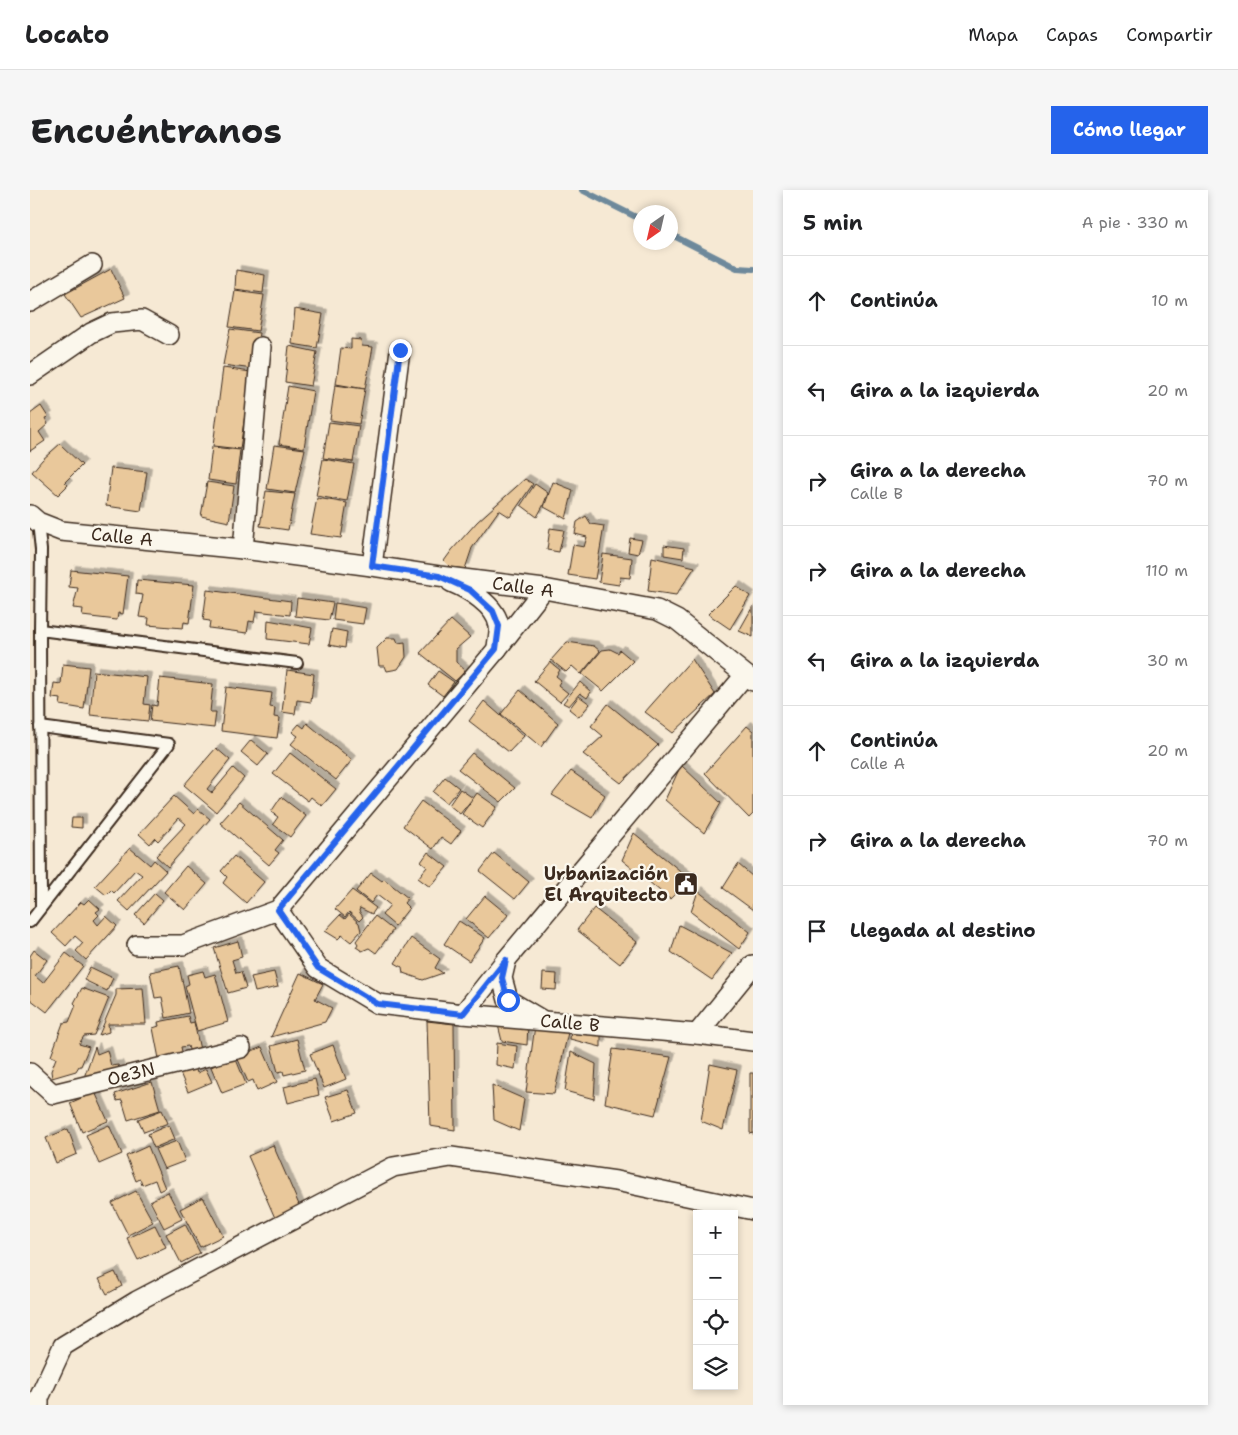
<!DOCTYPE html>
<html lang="es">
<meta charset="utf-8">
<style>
:root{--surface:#fff;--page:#f6f6f6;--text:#202124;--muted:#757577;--line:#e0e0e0;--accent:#2563eb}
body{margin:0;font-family:"Shantell Sans",sans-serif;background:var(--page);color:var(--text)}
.controls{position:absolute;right:15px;bottom:15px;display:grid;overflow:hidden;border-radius:0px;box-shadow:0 2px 8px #0003}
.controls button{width:45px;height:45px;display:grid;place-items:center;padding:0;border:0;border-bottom:1px solid var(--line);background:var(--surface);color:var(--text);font:25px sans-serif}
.compass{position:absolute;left:603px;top:15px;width:45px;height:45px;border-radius:50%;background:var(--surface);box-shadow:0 2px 8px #0003;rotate:214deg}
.stop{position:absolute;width:15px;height:15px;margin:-11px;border:4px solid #2563eb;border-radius:50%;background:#fff}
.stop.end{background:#2563eb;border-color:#fff;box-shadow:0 1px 5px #0008}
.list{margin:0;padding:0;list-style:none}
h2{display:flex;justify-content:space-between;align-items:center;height:65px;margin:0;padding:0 20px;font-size:21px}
h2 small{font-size:16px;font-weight:400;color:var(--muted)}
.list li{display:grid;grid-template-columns:32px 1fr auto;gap:15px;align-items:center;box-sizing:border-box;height:90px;padding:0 20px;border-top:1px solid var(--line)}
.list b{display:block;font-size:19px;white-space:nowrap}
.list p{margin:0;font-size:16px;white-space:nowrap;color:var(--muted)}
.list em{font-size:16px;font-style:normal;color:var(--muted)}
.icon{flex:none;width:28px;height:28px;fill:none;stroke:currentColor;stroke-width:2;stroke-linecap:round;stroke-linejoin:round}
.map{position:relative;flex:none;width:723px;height:1215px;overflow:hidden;border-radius:0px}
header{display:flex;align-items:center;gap:30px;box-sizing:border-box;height:70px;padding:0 25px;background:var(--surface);border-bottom:1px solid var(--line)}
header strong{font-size:24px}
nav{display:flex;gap:28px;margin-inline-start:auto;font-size:18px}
.intro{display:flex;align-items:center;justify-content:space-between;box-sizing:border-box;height:120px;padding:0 30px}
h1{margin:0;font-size:35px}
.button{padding:12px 22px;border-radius:0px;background:var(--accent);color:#fff;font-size:18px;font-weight:700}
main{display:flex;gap:30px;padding:0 30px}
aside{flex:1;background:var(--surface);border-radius:0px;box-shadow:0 2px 8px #0003}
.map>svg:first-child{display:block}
</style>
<header>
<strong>Locato</strong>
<nav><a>Mapa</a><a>Capas</a><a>Compartir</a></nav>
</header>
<div class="intro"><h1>Encuéntranos</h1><a class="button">Cómo llegar</a></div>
<main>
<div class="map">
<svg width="723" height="1215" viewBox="0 0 723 1215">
<defs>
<filter id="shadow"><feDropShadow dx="4.5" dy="-4.5" stdDeviation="0" flood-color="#0004"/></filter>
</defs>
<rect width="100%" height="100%" fill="#f6e9d4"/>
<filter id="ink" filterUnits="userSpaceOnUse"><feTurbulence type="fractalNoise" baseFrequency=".02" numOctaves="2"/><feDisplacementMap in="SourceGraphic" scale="10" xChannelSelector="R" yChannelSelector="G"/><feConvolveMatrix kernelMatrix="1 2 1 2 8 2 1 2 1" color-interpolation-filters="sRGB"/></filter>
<g filter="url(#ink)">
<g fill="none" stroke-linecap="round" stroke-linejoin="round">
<g stroke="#6e899b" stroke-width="6">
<polyline points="552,0 610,29"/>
<polyline points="640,44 707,78 723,79"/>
</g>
</g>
<g fill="#e9c89b" stroke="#3b2a1e" filter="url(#shadow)">
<polygon points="81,79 95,108 51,128 35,104"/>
<polygon points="206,80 235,85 233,103 205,99"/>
<polygon points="205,101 234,105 228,141 199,137"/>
<polygon points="265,119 293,124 287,158 262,154"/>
<polygon points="200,139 229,143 223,179 193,175"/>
<polygon points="321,149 331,150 332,156 343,157 335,199 306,194 311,158 321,159"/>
<polygon points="259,156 287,162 281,196 255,192"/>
<polygon points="193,178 221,182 210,259 183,256"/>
<polygon points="305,195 335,199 329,234 300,230"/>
<polygon points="258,196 283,201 274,258 249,254"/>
<polygon points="11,216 18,227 15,228 18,234 9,242 15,251 0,261 0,224"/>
<polygon points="299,232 329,236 323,272 293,268"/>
<polygon points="30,254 52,275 35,292 38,295 28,305 2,282 12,270"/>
<polygon points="244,255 275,259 265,303 237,299"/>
<polygon points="182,257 210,260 206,294 178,290"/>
<polygon points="293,269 324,274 317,311 286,306"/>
<polygon points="81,278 117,282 111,321 76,316"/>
<polygon points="495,289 503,294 480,327 469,320 442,358 435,379 420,377 414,371 422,360 447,332"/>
<polygon points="177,292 204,296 199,332 171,326"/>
<polygon points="523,292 543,300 536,329 514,317"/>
<polygon points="505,294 518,303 513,316 507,327 491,315"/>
<polygon points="236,301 265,304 258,340 230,336"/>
<polygon points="287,308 317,313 311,348 280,344"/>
<polygon points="556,326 561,334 574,336 565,389 538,385 543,355 554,357 557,347 545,344 547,332"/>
<polygon points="520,338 534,340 529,362 517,360"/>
<polygon points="600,348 612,350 608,364 598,362"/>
<polygon points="634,355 654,358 653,368 634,365"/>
<polygon points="573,364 602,368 600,388 590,387 589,395 569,392"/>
<polygon points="622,367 665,377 646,405 618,401"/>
<polygon points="41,380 98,386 93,424 88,423 87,430 52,426 53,419 43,418 48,398 39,397"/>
<polygon points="107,390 164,395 159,433 154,432 153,438 118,435 119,428 109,427 113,405 106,404"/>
<polygon points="706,396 720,406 700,439 678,424"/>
<polygon points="177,400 261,411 260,425 226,421 224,432 219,431 217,443 179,438 180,431 173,430"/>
<polygon points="267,408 303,413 299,430 265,426"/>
<polygon points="305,413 336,418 333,434 303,430"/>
<polygon points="723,416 723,447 709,441"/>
<polygon points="238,430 282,438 279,454 237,449"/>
<polygon points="421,430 440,447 426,459 426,472 436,481 425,491 390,463"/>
<polygon points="302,439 317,442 315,458 299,455"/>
<polygon points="357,448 366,448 368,453 375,452 376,467 368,479 357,481 355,476 349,476 347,458"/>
<polygon points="537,452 564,456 570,461 551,484 542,476 536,482 521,470"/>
<polygon points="580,459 588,463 590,460 603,471 573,501 552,484 572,460"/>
<polygon points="662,469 685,504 643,543 615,522"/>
<polygon points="520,472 530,480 526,486 531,490 528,495 538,503 530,512 504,491"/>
<polygon points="33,474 59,477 54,519 30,515 31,509 22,508 24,493 31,494"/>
<polygon points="257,480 284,484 281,512 267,510 265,524 252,522"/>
<polygon points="64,481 117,487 114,514 120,515 118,531 60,525"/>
<polygon points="408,481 424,492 413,506 398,495"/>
<polygon points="130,488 183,494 180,522 186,522 184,538 120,531 122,515 127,516"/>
<polygon points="550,492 561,502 557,508 550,503 539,516 533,513"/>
<polygon points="196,497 242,503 240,517 245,518 244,527 250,528 247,548 191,541"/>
<polygon points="490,500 528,533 511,557 471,524"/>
<polygon points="549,506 560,514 549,527 539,519"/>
<polygon points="454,511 494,546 479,562 439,531"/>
<polygon points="578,514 628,555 591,593 553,564 573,546 561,536"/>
<polygon points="277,533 322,570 306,590 261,554 268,546 262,542 269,534 274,538"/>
<polygon points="717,536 723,541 723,624 719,628 675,583"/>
<polygon points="221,550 238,564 228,576 211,562"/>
<polygon points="186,558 200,570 177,599 182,603 203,578 214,588 186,622 154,595"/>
<polygon points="260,563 306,599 292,616 281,607 278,611 243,584"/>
<polygon points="442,563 485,598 471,612 428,579"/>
<polygon points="651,575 691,613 674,643 635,610"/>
<polygon points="541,581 575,605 562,628 522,605"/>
<polygon points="415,587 429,598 417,613 403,602"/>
<polygon points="430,599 443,608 430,624 419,615"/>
<polygon points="447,603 467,617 452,638 432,624"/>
<polygon points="144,606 164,624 168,619 180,629 138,677 126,666 156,634 149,628 128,651 125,648 120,654 109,644"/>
<polygon points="251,607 276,626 260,647 243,634 248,627 241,622"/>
<polygon points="391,611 431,641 421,654 411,647 403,659 373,636"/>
<polygon points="209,612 253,650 245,660 249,663 239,675 190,633"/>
<polygon points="42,628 52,628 52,638 41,637"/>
<polygon points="604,643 660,689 640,709 592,670"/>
<polygon points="100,658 120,675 124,670 136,681 99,721 88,711 112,685 105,680 84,703 81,700 76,705 65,696"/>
<polygon points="398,662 417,677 400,697 388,688 397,677 391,672"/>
<polygon points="464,663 499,692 485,709 450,681"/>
<polygon points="204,666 234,692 216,713 193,693 197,687 191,681"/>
<polygon points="708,674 723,687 723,720 693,698"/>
<polygon points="156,676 177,694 155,720 134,702"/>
<polygon points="341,683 352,691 354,689 378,708 374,713 379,718 365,736 352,725 360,715 347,705 341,713 326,701"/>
<polygon points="322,700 346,718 342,724 330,718 329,721 333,727 329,731 319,722 315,727 305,719"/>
<polygon points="668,701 720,742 709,759 661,722"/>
<polygon points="125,703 133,710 114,733 105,725"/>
<polygon points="455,706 478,725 459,748 436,729"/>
<polygon points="59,709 70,719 66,722 69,725 64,730 68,735 76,726 87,736 56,770 46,761 53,753 45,746 36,756 22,743 51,712 54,714"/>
<polygon points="564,718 607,752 590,774 547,740"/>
<polygon points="319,724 329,733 331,741 321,752 312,745 308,749 295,741 310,725 315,729"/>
<polygon points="345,726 363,740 346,763 339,758 332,761 326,757 328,754 326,751"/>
<polygon points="429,731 455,748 439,771 414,754"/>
<polygon points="649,735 702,763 682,790 641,762"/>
<polygon points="381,748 410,769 405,778 413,783 393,790 373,783 372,777 365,773"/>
<polygon points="208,751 212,767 202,770 206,783 211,782 216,798 198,803 184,758"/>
<polygon points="4,760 17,770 5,786 13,793 36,763 53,776 17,822 0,809 0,766"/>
<polygon points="149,776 159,823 136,828 132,807 125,808 120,782"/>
<polygon points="60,777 83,788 77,801 54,790"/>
<polygon points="173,781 175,787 185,784 198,832 167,841 155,796 159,794 157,785"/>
<polygon points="244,782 248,797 225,802 221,787"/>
<polygon points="270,783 293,794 285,809 302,818 295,832 241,847"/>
<polygon points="513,783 527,784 526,800 512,799"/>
<polygon points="52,798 79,808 64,845 54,846 49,854 59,857 51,876 49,876 46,881 22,888 21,881 26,868 21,866 33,833 39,832 46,815 44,813"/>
<polygon points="113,798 116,834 78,834 79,842 69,845 86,805 86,799"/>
<polygon points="158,826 160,833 164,832 170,860 160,863 158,856 151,857 153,866 130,874 123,838 129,836 128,832"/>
<polygon points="397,831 424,834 425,940 400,936"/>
<polygon points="498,834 497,855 472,851 468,835"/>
<polygon points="505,835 539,838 524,904 496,902"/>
<polygon points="541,841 571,845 571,857 540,849"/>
<polygon points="267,849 275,880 254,885 253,881 248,882 241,856"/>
<polygon points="467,853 487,856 485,879 466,875"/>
<polygon points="303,855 316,889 294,898 280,864"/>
<polygon points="65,857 67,864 77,860 81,876 88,875 90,880 53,890"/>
<polygon points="232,857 247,892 227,901 223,890 218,892 207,867"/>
<polygon points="583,859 641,867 625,925 575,913"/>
<polygon points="541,862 566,874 564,909 535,901"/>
<polygon points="205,867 216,894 192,903 181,877"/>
<polygon points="163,872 167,883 176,879 182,892 158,902 148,878"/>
<polygon points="680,874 707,880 693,940 671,931"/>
<polygon points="720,883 723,883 723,944 720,943"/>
<polygon points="285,889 289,905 258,913 254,897"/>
<polygon points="122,892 130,920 98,930 92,910 87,911 85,904"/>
<polygon points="462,895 494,909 489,941 464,930"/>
<polygon points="318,900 327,923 304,931 295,907"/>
<polygon points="65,902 78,931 52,942 40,913"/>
<polygon points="132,920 138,933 114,942 108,929"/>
<polygon points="79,935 92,964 69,974 56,945"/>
<polygon points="139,935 145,949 124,958 118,944"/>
<polygon points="38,939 47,964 26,973 16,948"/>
<polygon points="147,951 155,971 134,979 125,959"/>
<polygon points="243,955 270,1017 245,1028 218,966"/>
<polygon points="118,956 135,998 129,1001 125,990 112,995 110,989 106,991 96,966"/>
<polygon points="106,1001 123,1032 98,1045 82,1013"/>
<polygon points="138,1002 152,1029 134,1038 120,1011"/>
<polygon points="173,1007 193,1046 170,1057 150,1019"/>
<polygon points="155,1034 170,1063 151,1073 136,1044"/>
<polygon points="125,1035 136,1057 108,1070 97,1048"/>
<polygon points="85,1082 92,1096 77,1104 69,1089"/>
</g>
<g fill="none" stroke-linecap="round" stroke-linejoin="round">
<defs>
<g id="service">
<polyline points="8,332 11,360 10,440 11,717"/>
<polyline points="10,440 267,473"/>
<polyline points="0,732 139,554 10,537"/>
</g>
<g id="minor">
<polyline points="0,112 62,75"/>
<polyline points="0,185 61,143 82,133 112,130 139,145"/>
<polyline points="0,325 8,332 31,341 213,359 342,376 409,386 514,399 627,420 647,430 723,491"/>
<polyline points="213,359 231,157"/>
<polyline points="342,376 370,160"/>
<path d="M421,392C438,399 466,415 469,436C470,443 467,452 467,459"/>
<polyline points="248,720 288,778 348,814 433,824 667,844 723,851"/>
<polyline points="107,755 153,755 248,720 467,459 514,399"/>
<polyline points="476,771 472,788 478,810 510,829"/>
<polyline points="433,824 476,770 715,485"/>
<polyline points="667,844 723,775"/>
<polyline points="0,883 23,904 211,858"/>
<polyline points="9,1215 9,1208 33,1156 107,1111 363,977 421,967 586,991 723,1020"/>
</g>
</defs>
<use href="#service" stroke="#3b2a1e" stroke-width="14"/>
<use href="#minor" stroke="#3b2a1e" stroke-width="22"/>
<use href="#service" stroke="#fbf7ec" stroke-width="10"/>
<use href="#minor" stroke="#fbf7ec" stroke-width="19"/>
</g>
</g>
<g fill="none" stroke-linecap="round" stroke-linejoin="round" filter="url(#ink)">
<polyline stroke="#2563eb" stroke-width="6" points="370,160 342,376 409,386 440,400 463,421 469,436 466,459 248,720 288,778 348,814 433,824 476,770 472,788 478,810"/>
</g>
<defs>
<symbol id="civic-square" viewBox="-11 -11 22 22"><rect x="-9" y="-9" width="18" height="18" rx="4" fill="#3b2a1e" stroke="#fbf7ec"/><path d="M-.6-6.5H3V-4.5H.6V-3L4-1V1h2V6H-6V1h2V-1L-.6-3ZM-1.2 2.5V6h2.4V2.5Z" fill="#fff"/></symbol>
</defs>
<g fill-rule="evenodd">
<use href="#civic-square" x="642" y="680" width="28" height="28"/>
</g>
<g text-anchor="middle" stroke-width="4.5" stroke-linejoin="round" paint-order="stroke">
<g font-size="18" fill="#3b2a1e" stroke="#fbf7ec">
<text transform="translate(92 347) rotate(6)" y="6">Calle A</text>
<text transform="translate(493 397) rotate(8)" y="6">Calle A</text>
<text transform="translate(540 833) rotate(5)" y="6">Calle B</text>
<text transform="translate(101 884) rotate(-14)" y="6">Oe3N</text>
</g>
<g font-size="18" font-weight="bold" fill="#3b2a1e" stroke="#fbf7ec" text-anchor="end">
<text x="638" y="690">Urbanización<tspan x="638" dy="21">El Arquitecto</tspan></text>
</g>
</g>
</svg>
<div class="controls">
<button>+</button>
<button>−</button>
<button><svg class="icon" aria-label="locate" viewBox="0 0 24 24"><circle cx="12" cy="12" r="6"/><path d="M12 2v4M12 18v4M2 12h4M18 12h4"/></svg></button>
<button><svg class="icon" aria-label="layers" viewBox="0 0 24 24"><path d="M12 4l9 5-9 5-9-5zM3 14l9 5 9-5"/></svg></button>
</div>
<svg class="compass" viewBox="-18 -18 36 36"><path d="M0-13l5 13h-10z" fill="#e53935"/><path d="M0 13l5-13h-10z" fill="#757577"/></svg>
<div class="stop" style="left:478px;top:810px"></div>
<div class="stop end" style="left:370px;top:160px"></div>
</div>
<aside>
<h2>5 min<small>A pie · 330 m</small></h2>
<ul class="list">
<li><svg class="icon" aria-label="ahead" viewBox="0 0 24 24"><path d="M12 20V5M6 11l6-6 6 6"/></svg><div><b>Continúa</b></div><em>10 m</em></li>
<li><svg class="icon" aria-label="left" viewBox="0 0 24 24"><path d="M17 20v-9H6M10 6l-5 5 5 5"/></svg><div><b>Gira a la izquierda</b></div><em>20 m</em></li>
<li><svg class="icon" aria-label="right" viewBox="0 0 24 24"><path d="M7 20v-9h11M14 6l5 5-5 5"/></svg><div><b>Gira a la derecha</b><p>Calle B</p></div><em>70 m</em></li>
<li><svg class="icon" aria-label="right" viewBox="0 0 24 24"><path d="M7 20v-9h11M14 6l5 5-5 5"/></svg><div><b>Gira a la derecha</b></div><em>110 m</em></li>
<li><svg class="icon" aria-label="left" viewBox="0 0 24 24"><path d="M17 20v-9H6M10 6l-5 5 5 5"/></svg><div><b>Gira a la izquierda</b></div><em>30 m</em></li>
<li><svg class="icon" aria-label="ahead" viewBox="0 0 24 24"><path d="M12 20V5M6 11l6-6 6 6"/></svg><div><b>Continúa</b><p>Calle A</p></div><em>20 m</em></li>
<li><svg class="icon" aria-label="right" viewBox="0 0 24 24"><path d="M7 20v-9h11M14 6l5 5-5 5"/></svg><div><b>Gira a la derecha</b></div><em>70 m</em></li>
<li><svg class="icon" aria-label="arrive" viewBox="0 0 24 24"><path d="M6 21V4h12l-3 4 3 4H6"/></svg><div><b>Llegada al destino</b></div></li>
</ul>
</aside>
</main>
